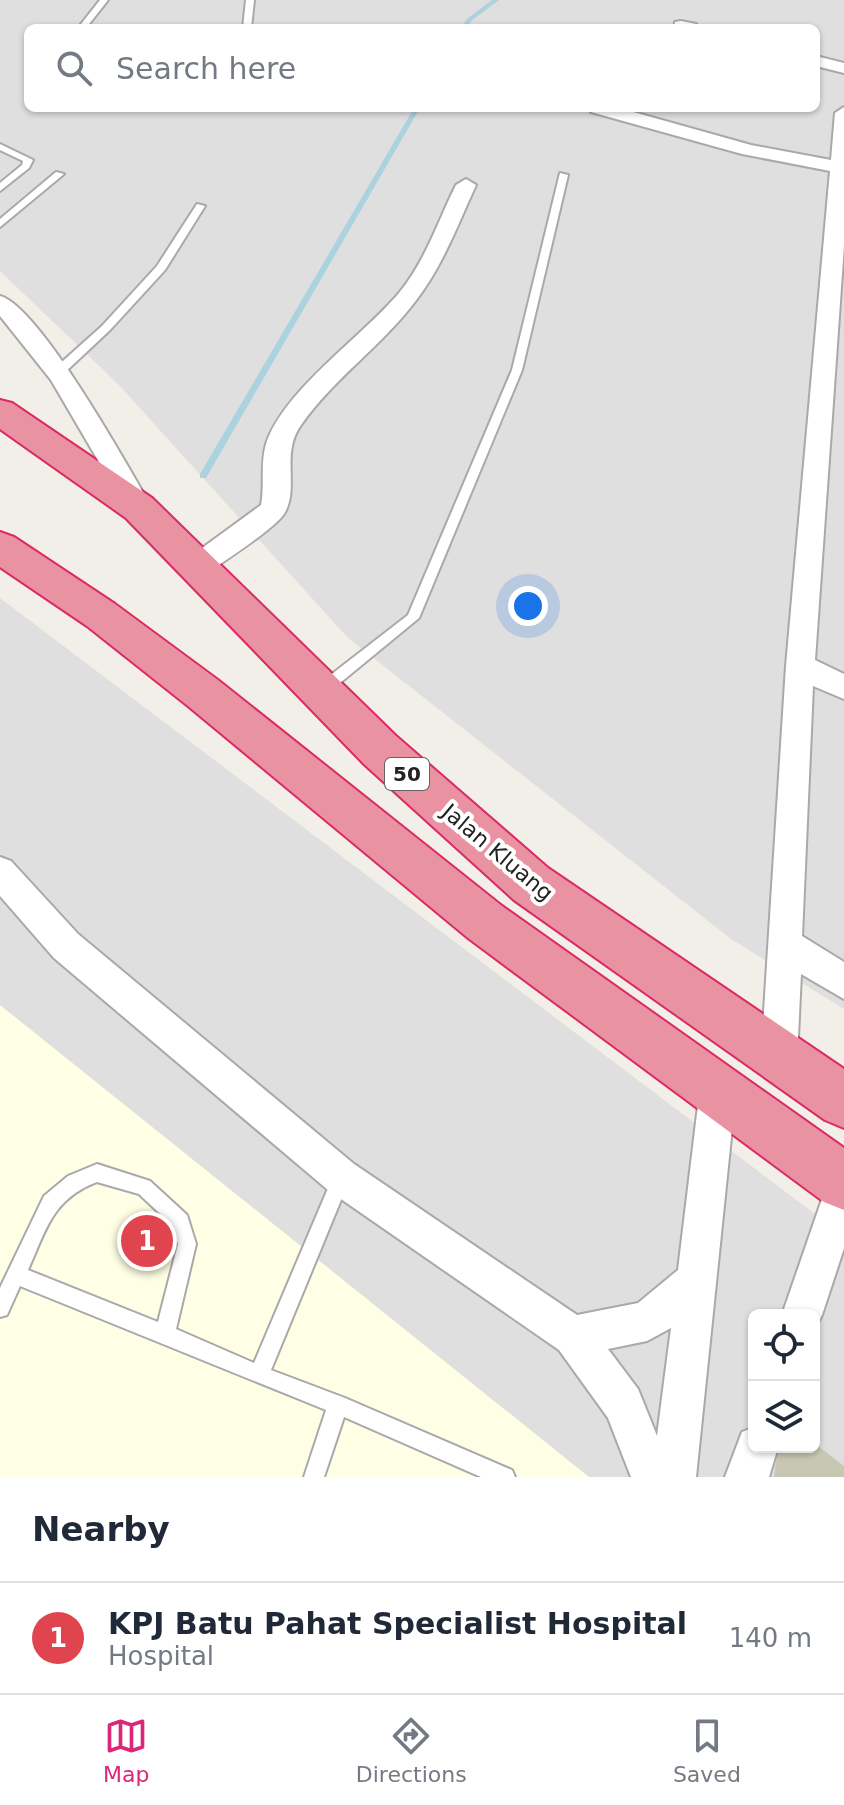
<!DOCTYPE html>
<style>
:root{--surface:#fff;--page:#f2f2f3;--text:#1f2937;--muted:#747a83;--line:#e0e1e3;--accent:#db2777}
body{margin:0;font-family:"DejaVu Sans",sans-serif;background:var(--page);color:var(--text)}
.controls{position:absolute;right:24px;bottom:24px;display:grid;overflow:hidden;border-radius:12px;box-shadow:0 2px 6px #0004}
.controls button{width:72px;height:72px;display:grid;place-items:center;padding:0;border:0;border-bottom:2px solid var(--line);background:var(--surface);color:var(--text);font:40px sans-serif}
.you{position:absolute;left:528px;top:606px;width:28px;height:28px;margin:-20px;border:6px solid #fff;border-radius:50%;background:#1a73e8;box-shadow:0 0 0 12px #1a73e833}
.badge{display:grid;place-items:center;width:52px;height:52px;border-radius:50%;background:var(--accent);color:#fff;font-size:26px;font-weight:700}
.pin{position:absolute;translate:-50% -50%;border:4px solid #fff;box-shadow:0 2px 8px #0006}
.list{margin:0;padding:0;list-style:none}
h2{display:flex;justify-content:space-between;align-items:center;height:104px;margin:0;padding:0 32px;font-size:34px}
h2 small{font-size:26px;font-weight:400;color:var(--muted)}
.list li{display:grid;grid-template-columns:52px 1fr auto;gap:24px;align-items:center;box-sizing:border-box;height:112px;padding:0 32px;border-top:2px solid var(--line)}
.list b{display:block;font-size:30px;white-space:nowrap}
.list p{margin:0;font-size:26px;white-space:nowrap;color:var(--muted)}
.list em{font-size:26px;font-style:normal;color:var(--muted)}
.icon{flex:none;width:44px;height:44px;fill:none;stroke:currentColor;stroke-width:2;stroke-linecap:round;stroke-linejoin:round}
.map{position:relative;flex:none;width:844px;height:1477px;overflow:hidden}
.search{position:absolute;background:var(--surface);box-shadow:0 2px 6px #0004;left:24px;right:24px;top:24px;height:88px;display:flex;align-items:center;gap:20px;box-sizing:border-box;padding:0 28px;border-radius:12px;color:var(--muted);font-size:30px}
.sheet{height:216px;background:var(--surface)}
nav{display:flex;justify-content:space-around;align-items:center;box-sizing:border-box;height:112px;border-top:2px solid var(--line);background:var(--surface);font-size:22px;color:var(--muted)}
nav a{display:grid;justify-items:center;gap:4px}
nav .on{color:var(--accent)}
.map>svg:first-child{display:block}
</style>
<div class="map">
<svg width="844" height="1477" viewBox="0 0 844 1477">
<rect width="100%" height="100%" fill="#f2efe9"/>
<g fill="#e0dfdf" fill-rule="evenodd">
<path d="M0,0H844V1009L731,939L348,638L118,384L0,271ZM28,28H816V108H28Z"/>
<path d="M0,598L844,1236V1477H0ZM754,1315H814V1447H754Z"/>
</g>
<polygon fill="#ffffe5" points="0,1005 589,1477 0,1477"/>
<polygon fill="#c7c7b4" points="814,1443 844,1466 844,1477 774,1477 778,1447 814,1447"/>
<g fill="none" stroke-linecap="round" stroke-linejoin="round">
<g fill="#aad3df" fill-rule="evenodd">
<polygon points="492,0 499,0 471,21 467,28 461,28 467,19"/>
<polygon points="414,108 420,108 206,478 200,478 200,474"/>
</g>
<defs>
<g id="lane">
<polygon points="100,0 108,0 86,28 78,28"/>
<polygon points="246,0 254,0 251,28 243,28"/>
<polygon points="0,144 33,160 29,168 0,191 0,183 22,165 23,161 0,150"/>
<polygon points="56,172 64,174 0,227 0,219"/>
<polygon points="560,173 568,175 522,370 419,618 329,692 319,692 317,688 319,684 408,615 512,370"/>
<polygon points="197,204 205,206 165,270 110,330 62,375 54,375 54,369 102,326 157,266"/>
<path d="M97,1164L150,1181L187,1215L196,1244L176,1329L254,1363L335,1172L341,1169L347,1172L350,1178L271,1370L345,1398L512,1470L515,1477H481L344,1417L324,1477H304L326,1410L20,1286L7,1315L0,1317V1288L44,1196L68,1176ZM97,1182L139,1194L173,1226L178,1244L158,1322L28,1270C46,1230 52,1199 97,1182Z"/>
</g>
<g id="street">
<polygon points="681,21 696,24 699,28 674,28 675,22"/>
<polygon points="816,56 844,63 844,73 816,66"/>
<polygon points="844,107 844,245 815,660 844,674 844,699 813,686 802,936 844,962 844,999 801,974 797,1058 792,1071 779,1076 766,1071 761,1058 786,666 830,171 742,154 591,112 589,108 619,108 751,145 831,160 835,113"/>
<path d="M466,179L476,185C458,224 443,265 417,299C383,345 334,378 301,425C280,454 300,488 284,514C274,529 224,561 207,573L197,576L187,573L184,566L187,559L261,505C265,485 260,464 266,444C284,390 362,337 399,293C425,262 438,221 456,185Z"/>
<path d="M0,296C39,306 129,468 152,508L148,515L139,518L130,515L51,380L0,316Z"/>
<path d="M0,857L11,861L78,934L354,1164L577,1315L638,1303L678,1270L700,1089L705,1076L718,1071L731,1076L736,1089L696,1477H631L608,1418L559,1350L328,1190L54,958L0,896ZM671,1328L657,1436L638,1389L608,1349L647,1341Z"/>
<polygon points="844,1171 844,1248 822,1315 814,1330 814,1315 782,1315 830,1176"/>
<polygon points="754,1427 754,1447 778,1447 769,1477 725,1477 742,1432"/>
</g>
<g id="highway">
<polygon points="0,400 12,403 152,498 396,736 548,868 844,1069 844,1128 825,1120 514,900 364,764 126,518 0,429"/>
<polygon points="0,532 14,537 115,604 218,680 502,906 844,1148 844,1210 824,1202 468,938 188,706 87,626 0,567"/>
</g>
</defs>
<use href="#lane" stroke="#a9a9a9" stroke-width="4"/>
<use href="#street" stroke="#a9a9a9" stroke-width="4"/>
<use href="#highway" stroke="#dc2a67" stroke-width="4"/>
<use href="#lane" fill="#fff" fill-rule="evenodd"/>
<use href="#street" fill="#fff" fill-rule="evenodd"/>
<use href="#highway" fill="#e892a2" fill-rule="evenodd"/>
</g>
<g text-anchor="middle" stroke-width="8" stroke-linejoin="round" paint-order="stroke">
<rect fill="#fff" stroke="#646464" stroke-width="2" x="385" y="758" width="44" height="32" rx="6"/>
<g font-size="20" font-weight="bold" fill="#222">
<text x="407" y="781">50</text>
</g>
<g font-size="22" fill="#222" stroke="#fff">
<text transform="translate(498 852) rotate(40)" y="8">Jalan Kluang</text>
</g>
</g>
</svg>
<div class="controls">
<button><svg class="icon" aria-label="locate" viewBox="0 0 24 24"><circle cx="12" cy="12" r="6"/><path d="M12 2v4M12 18v4M2 12h4M18 12h4"/></svg></button>
<button><svg class="icon" aria-label="layers" viewBox="0 0 24 24"><path d="M12 4l9 5-9 5-9-5zM3 14l9 5 9-5"/></svg></button>
</div>
<div class="you"></div>
<div class="pin badge" style="left:147px;top:1241px;background:#e0444e">1</div>
<div class="search"><svg class="icon" aria-label="search" viewBox="0 0 24 24"><circle cx="10" cy="10" r="6"/><path d="M15 15l6 6"/></svg>Search here</div>
</div>
<section class="sheet">
<h2>Nearby<small></small></h2>
<ul class="list">
<li><span class="badge" style="background:#e0444e">1</span><div><b>KPJ Batu Pahat Specialist Hospital</b><p>Hospital</p></div><em>140 m</em></li>
</ul>
</section>
<nav>
<a class="on"><svg class="icon" aria-label="map" viewBox="0 0 24 24"><path d="M3 6l6-2 6 2 6-2v14l-6 2-6-2-6 2zM9 4v14M15 6v14"/></svg>Map</a>
<a><svg class="icon" aria-label="directions" viewBox="0 0 24 24"><path d="M12 3l9 9-9 9-9-9zM9 14v-3h6M13 9l2 2-2 2"/></svg>Directions</a>
<a><svg class="icon" aria-label="saved" viewBox="0 0 24 24"><path d="M7 4h10v16l-5-4-5 4z"/></svg>Saved</a>
</nav>
